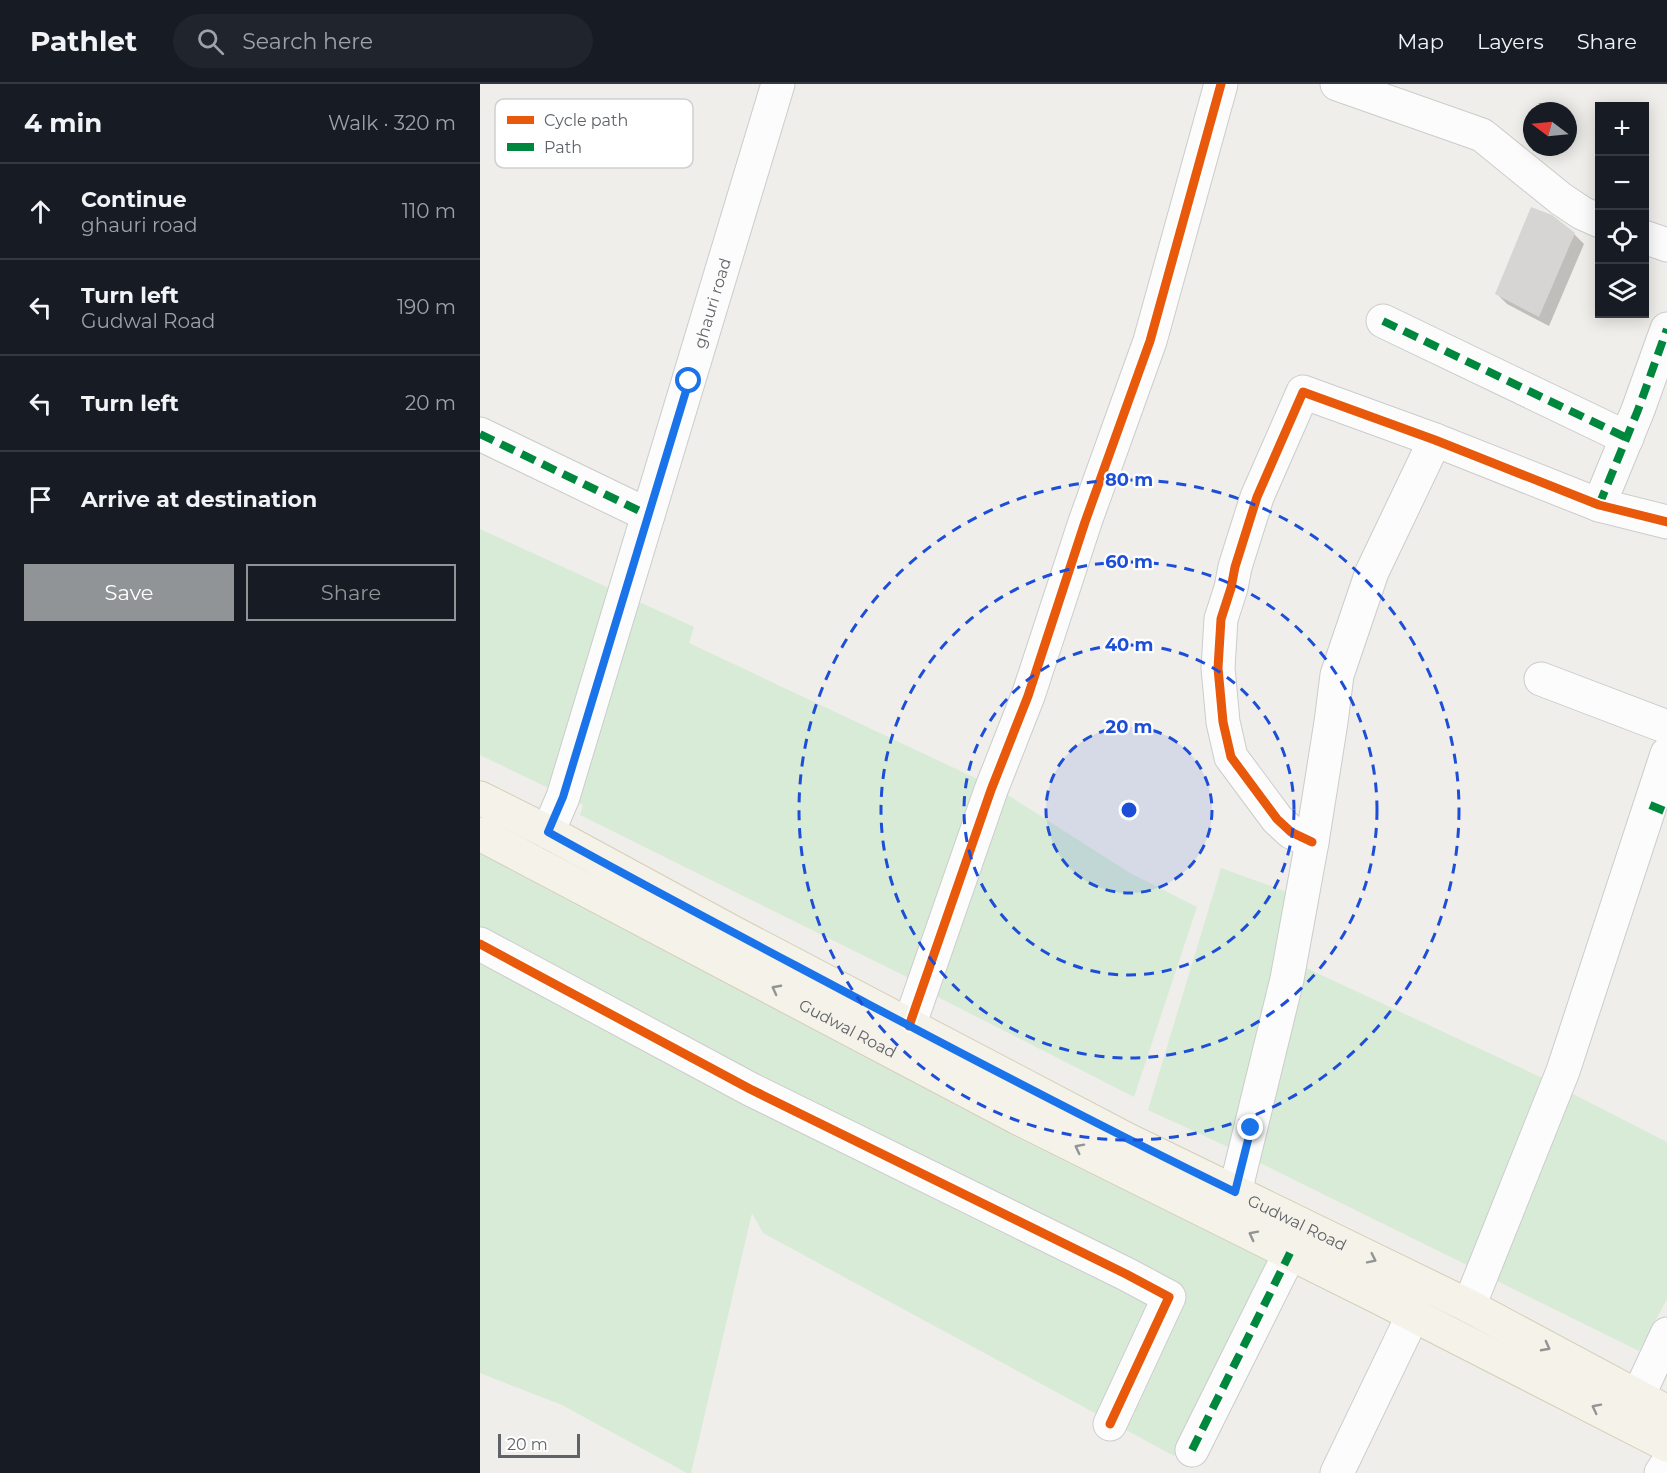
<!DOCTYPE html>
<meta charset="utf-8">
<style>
:root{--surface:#171b24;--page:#20242c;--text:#f1f3f6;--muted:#9ea1a6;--line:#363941;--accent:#919496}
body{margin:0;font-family:Montserrat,sans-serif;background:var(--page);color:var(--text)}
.controls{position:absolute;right:18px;top:18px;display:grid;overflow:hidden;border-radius:0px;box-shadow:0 3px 15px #0003}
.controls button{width:54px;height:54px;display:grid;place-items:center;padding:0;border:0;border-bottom:2px solid var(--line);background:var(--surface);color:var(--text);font:30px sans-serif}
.compass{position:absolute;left:1043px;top:18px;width:54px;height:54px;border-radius:50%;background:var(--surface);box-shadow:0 3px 15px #0003;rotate:286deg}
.scale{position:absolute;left:18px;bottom:15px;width:82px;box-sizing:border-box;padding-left:6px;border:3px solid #5f6368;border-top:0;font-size:16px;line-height:21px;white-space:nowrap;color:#5f6368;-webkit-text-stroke:4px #fff;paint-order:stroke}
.stop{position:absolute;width:18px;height:18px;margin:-14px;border:4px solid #1a73e8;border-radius:50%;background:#fff}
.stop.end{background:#1a73e8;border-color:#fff;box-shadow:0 2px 6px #0008}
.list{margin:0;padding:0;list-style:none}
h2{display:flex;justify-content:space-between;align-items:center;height:78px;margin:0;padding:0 24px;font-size:26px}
h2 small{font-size:20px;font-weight:400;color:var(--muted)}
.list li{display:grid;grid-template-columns:39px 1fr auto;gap:18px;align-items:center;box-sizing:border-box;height:96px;padding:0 24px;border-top:2px solid var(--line)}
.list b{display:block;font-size:22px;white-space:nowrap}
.list p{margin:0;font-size:20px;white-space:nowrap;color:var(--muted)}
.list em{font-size:20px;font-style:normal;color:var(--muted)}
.actions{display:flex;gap:12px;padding:18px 24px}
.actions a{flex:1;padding:14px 0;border:2px solid var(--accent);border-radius:0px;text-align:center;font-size:21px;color:var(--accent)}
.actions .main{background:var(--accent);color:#fff}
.icon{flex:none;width:33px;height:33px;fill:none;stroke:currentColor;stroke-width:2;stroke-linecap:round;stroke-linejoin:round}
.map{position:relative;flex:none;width:1187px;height:1389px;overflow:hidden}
header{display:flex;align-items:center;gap:36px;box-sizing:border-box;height:84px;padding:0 30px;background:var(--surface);border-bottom:2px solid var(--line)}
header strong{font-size:28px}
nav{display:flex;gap:33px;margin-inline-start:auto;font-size:21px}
.search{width:420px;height:54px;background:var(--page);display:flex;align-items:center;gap:15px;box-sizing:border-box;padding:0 21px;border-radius:33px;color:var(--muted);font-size:22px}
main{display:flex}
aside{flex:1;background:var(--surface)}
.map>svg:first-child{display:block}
</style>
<header>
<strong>Pathlet</strong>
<div class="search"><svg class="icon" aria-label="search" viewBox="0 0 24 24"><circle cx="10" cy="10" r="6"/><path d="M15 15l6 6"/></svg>Search here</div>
<nav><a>Map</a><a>Layers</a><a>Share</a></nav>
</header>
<main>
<aside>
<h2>4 min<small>Walk · 320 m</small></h2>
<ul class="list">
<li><svg class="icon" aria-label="ahead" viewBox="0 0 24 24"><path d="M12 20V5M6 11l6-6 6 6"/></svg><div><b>Continue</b><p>ghauri road</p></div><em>110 m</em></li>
<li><svg class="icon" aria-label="left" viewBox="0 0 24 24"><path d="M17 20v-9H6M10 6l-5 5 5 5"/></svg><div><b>Turn left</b><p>Gudwal Road</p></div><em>190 m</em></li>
<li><svg class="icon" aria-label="left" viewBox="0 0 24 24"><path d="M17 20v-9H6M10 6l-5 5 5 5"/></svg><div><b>Turn left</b></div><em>20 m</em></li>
<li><svg class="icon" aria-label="arrive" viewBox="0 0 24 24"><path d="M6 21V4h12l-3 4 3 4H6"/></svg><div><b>Arrive at destination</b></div></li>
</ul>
<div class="actions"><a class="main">Save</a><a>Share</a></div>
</aside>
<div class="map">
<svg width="1187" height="1389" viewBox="0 0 1187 1389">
<rect width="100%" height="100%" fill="#efeeea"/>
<g fill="#d8ebd6">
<polygon points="0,445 214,543 209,559 506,699 435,897 100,731 103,721 0,671"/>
<polygon points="517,704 650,789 717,823 654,1013 448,908"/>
<polygon points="0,766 793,1177 792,1191 694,1372 283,1149 272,1129 211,1389 207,1389 82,1321 0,1289"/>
<polygon points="741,784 810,809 757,1067 668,1026"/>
<polygon points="822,882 1071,998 993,1184 772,1075"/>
<polygon points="1091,1009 1187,1058 1187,1215 1159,1267 1007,1192"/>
</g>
<polygon fill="#0003" points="1094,150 1104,160 1069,242 1027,220 1017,210"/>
<polygon fill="#d6d5d3" points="1051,123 1072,131 1095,149 1059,233 1015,210"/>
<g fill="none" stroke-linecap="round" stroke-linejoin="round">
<defs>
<g id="minor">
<polyline points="857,0 1002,51 1081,115 1102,129 1120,137"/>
<polyline points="1164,153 1187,161"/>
<polyline points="903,237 1147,354"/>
<polyline points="0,350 168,431"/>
<polyline points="1119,421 1158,326 1187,245"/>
<polyline points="1061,595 1187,643"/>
<path id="s1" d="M68,748L83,713L298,0"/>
<polyline points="832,758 811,748 797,735 751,673 743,638 738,584 741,535 751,504 755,483 777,413 823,308 955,356 1119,421 1187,438"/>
<polyline points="0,860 270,1005 646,1190 689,1213 630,1340"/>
<polyline points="429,942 511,706 548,612 605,438 670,257 741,0"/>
<polyline points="755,1108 807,895 832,758 851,638 857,591 892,488 955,356"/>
<polyline points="989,1222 1083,987 1187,670"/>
<polyline points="1146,1338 1187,1250"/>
<polyline points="712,1366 810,1169"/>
<polyline points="857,1389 933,1231"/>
<polyline points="1181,1389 1187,1380"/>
</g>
<g id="major">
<path id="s2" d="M0,714L68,748L252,848L646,1055L989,1222L1187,1328"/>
<path id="s3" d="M0,750L536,1033L898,1213L1187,1361"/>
</g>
</defs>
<use href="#minor" stroke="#cbcccc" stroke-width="35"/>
<use href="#major" stroke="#d7ceb8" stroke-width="35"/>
<use href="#minor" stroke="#fdfcfc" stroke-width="33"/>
<use href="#major" stroke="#f4f2e9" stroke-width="33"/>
<g stroke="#00873e" stroke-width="8" stroke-dasharray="15 8" stroke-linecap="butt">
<polyline points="903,237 1147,354"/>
<polyline points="0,350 168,431"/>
<polyline points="1119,421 1158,326 1187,245"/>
<polyline points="1170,721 1187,728"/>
<polyline points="712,1366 810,1169"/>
</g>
<defs>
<g id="cycleway">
<polyline points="832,758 811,748 797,735 751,673 743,638 738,584 741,535 751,504 755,483 777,413 823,308 955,356 1119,421 1187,438"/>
<polyline points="0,860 270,1005 646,1190 689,1213 630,1340"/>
<polyline points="429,942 511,706 548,612 605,438 670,257 741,0"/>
</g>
</defs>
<use href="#cycleway" stroke="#fff" stroke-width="13"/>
<use href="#cycleway" stroke="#e8590c" stroke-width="9"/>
</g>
<defs><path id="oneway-chevron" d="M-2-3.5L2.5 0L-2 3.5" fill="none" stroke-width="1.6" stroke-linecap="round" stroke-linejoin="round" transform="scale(1.5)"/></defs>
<g stroke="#939595">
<use href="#oneway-chevron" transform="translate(296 905) rotate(-152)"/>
<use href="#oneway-chevron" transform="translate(599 1064) rotate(-153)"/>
<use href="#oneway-chevron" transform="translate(773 1151) rotate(-153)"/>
<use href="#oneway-chevron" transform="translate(892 1175) rotate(26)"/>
<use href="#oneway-chevron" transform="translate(1066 1263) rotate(28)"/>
<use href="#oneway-chevron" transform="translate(1116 1324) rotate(-153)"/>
</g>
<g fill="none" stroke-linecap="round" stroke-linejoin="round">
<path stroke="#1a73e8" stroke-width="8" d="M209,297L83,713L68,748C174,807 281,863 388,920C509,984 631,1048 755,1108L771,1044"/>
</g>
<circle cx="649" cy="726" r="83" fill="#1d4ed8" fill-opacity=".12"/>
<g fill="none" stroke="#1d4ed8" stroke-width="3" stroke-dasharray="10 8">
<circle cx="649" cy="726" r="83"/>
<circle cx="649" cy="726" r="165"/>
<circle cx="649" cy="726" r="248"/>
<circle cx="649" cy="726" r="330"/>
</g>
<g text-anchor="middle" stroke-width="4.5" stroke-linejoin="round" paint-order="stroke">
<g font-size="16" fill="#5f6368" stroke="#fff">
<text dy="6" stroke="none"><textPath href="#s1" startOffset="554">ghauri road</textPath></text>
<text dy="6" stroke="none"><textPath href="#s3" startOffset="416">Gudwal Road</textPath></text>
<text dy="6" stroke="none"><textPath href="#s2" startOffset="921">Gudwal Road</textPath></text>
</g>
</g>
<rect x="15" y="15" width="198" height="69" rx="9" fill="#fff" stroke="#cfd0d2" stroke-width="1.5"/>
<rect x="27" y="32" width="27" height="8" fill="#e8590c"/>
<rect x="27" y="59" width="27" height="8" fill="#00873e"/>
<g font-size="16" fill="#5f6368">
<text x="64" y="42">Cycle path</text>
<text x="64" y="69">Path</text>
</g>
<circle cx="649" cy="726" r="9" fill="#1d4ed8" stroke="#fff" stroke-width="3"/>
<g font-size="18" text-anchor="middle" font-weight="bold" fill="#1d4ed8" stroke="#fff" stroke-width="4.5" stroke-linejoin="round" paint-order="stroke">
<text x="649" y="402">80 m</text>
<text x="649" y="484">60 m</text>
<text x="649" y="567">40 m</text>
<text x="649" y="649">20 m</text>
</g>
</svg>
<div class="controls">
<button>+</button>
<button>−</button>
<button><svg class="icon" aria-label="locate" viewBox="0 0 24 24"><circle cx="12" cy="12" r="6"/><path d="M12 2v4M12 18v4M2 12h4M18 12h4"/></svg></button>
<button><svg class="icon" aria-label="layers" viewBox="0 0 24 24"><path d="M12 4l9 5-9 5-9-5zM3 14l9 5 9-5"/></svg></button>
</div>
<svg class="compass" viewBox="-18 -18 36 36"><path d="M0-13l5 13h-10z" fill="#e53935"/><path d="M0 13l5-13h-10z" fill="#9ea1a6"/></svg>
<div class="scale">20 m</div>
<div class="stop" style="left:209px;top:297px"></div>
<div class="stop end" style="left:771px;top:1044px"></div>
</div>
</main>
